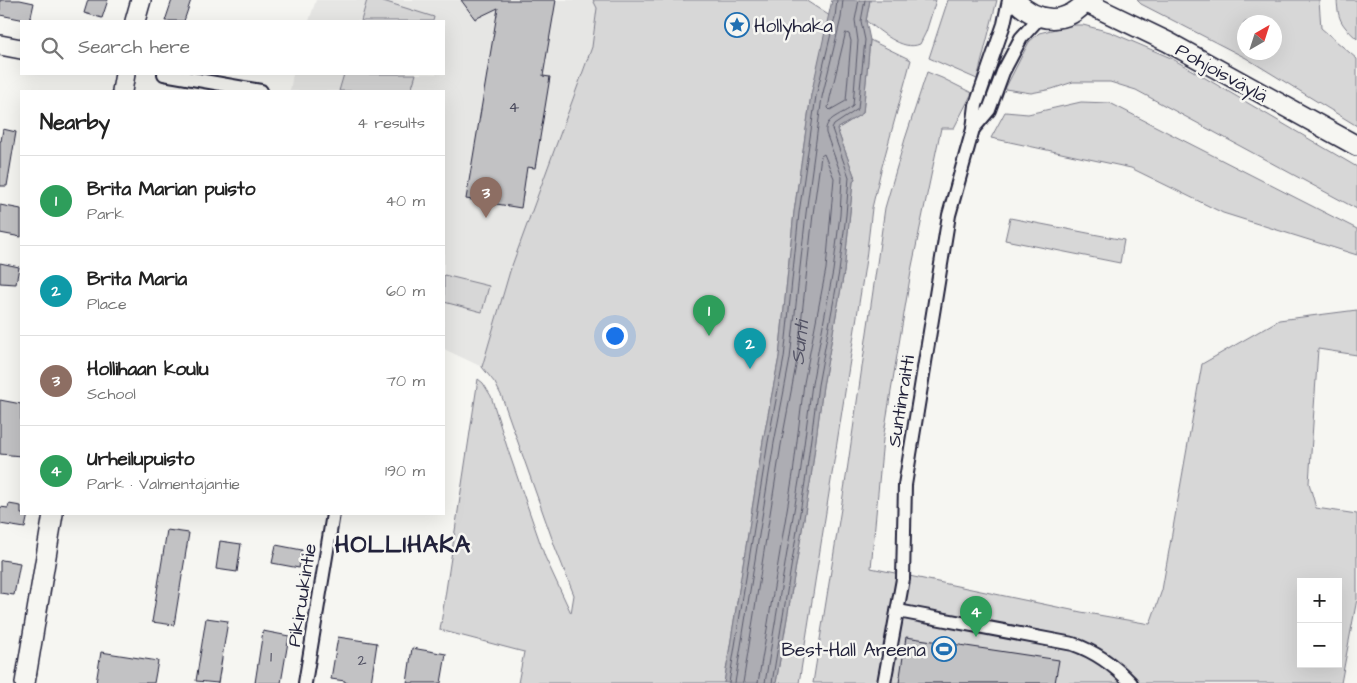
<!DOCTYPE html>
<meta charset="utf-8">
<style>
:root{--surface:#fff;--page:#f2f2f2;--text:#222;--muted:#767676;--line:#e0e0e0;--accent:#1f6fb2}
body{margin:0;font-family:"Architects Daughter",sans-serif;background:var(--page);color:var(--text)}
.controls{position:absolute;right:15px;bottom:15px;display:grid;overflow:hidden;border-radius:0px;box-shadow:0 5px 20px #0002}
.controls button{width:45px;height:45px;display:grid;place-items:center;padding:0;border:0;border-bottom:1px solid var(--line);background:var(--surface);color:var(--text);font:25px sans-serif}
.compass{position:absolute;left:1237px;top:15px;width:45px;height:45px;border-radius:50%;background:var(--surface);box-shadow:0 5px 20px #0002;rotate:39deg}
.you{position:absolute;left:614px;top:335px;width:18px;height:18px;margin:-12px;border:4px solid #fff;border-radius:50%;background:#1a73e8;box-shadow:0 0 0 8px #1a73e833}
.badge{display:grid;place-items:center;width:32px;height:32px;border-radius:50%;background:var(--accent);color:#fff;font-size:16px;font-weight:700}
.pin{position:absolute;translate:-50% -41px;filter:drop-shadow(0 1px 2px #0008)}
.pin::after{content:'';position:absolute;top:26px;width:18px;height:15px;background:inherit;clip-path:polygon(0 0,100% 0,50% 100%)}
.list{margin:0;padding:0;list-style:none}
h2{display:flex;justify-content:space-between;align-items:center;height:65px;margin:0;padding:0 20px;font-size:21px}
h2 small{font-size:16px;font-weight:400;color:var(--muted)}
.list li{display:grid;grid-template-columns:32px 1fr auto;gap:15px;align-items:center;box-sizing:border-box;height:90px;padding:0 20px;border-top:1px solid var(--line)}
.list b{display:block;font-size:19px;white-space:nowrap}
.list p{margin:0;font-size:16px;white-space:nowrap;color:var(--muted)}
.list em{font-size:16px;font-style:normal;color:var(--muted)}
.icon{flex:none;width:28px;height:28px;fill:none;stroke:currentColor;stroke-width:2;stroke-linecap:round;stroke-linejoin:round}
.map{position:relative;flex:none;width:1357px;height:683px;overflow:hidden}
.search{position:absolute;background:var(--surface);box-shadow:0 5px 20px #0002;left:20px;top:20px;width:425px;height:55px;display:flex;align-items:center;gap:12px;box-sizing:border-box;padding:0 18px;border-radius:0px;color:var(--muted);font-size:19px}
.panel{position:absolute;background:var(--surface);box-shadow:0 5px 20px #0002;left:20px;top:90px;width:425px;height:425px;border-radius:0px}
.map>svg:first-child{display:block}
</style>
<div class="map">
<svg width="1357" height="683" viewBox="0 0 1357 683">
<rect width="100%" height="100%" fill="#f6f6f2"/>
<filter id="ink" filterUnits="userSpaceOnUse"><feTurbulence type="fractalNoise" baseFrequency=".02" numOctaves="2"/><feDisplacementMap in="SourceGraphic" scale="10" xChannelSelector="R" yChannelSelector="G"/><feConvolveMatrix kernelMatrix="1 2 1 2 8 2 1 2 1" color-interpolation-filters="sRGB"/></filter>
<g filter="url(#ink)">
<polygon fill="#e6e6e4" points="316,0 593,0 597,8 592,47 510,271 482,367 444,349 444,91 290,91 293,74 444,74 444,21 309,21"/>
<g fill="#d7d7d7" stroke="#7c7c89" fill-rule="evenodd">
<polygon points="367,0 380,0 434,17 433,21 361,21"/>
<polygon points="593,0 805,0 830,16 811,95 794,212 779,357 763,441 724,683 518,683 524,652 440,630 478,379 483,383 491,396 508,450 545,557 571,613 574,595 555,547 502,397 495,383 482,367 510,271 592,47 597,8"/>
<path d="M870,0H936L926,32L920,44C902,52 880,30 866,21Z"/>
<polygon points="948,0 997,0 977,79 929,58"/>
<path d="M1137,0H1319L1321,28L1357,59V126L1246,58L1141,4ZM1244,22H1274V52H1244Z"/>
<path d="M1337,0H1357V39C1342,25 1338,21 1337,0Z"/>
<polygon points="1072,25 1083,25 1110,32 1171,58 1357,167 1357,209 1136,90 1110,82 1073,82 1052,89 1031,93 1005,89 1029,42 1039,33"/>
<polygon points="870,40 911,60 881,170 872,208 866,259 799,683 776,683 811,477 823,386 844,272 853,182 855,178 837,129 863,113"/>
<path d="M927,72L942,78L972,93L954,128H941L912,266L883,439L871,568L1081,612L1150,624L1162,590L1202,364L1279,320L1357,310V355L1318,349L1309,483L1316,508L1357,514V599L1341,683H813L847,471L885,208L905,139ZM1301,582H1338V664H1301Z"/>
<polygon points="344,74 416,74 411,91 339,91"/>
<polygon points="1081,102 1110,103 1357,229 1357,255 1223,213 1131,168 991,138 1005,112 1028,114"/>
<polygon points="1010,218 1124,240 1120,263 1005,240"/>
<polygon points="444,275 489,286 482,312 444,302"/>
</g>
<polygon fill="#adadb3" stroke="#757583" points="832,0 870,0 866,21 870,40 863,113 837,129 855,178 853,182 844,272 823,386 811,477 776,683 724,683 763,441 779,357 794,212 811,95"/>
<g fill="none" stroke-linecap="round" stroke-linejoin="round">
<g stroke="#5a5a6b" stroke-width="1">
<polygon points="846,33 849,34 851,41 846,101 830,110 828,108 830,98"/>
<polyline points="729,683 768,442 784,358 799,213 816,96 835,17 837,0"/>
<polyline points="735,683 774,443 790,359 806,213 822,97 841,18 843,0"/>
<path id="s1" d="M743,683L781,445L797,360L813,214L821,156L824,154L834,178L826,269L804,383L793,474L758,683"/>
<path d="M765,683L800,475L812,384L833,271L840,215L842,177L826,133C824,117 843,115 853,106L858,41L855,20L859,0"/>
<polyline points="772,683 806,476 818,385 839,272 846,215 849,177 832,129 834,125 858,109 865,40 861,21 865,0"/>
</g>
</g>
<g fill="#c2c2c4" stroke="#22223b">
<polygon points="0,0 20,0 34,3 30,21 0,15"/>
<polygon points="88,0 108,0 102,18 84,13"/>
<polygon points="172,0 191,0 184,21 165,21"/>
<polygon points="461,0 556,0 543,76 550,77 535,168 527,167 521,208 466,199 498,8 475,19"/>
<polygon points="3,129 16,132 7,186 0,186 0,141 1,141"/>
<polygon points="0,205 21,209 21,237 0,233"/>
<polygon points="0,263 19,267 16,284 0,283"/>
<polygon points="0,400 21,404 21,456 0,454"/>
<polygon points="9,504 21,506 21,514 28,514 25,528 0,524 0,507 8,508"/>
<polygon points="167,530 189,533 174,625 152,622"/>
<polygon points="220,541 241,544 237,572 216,569"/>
<polygon points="276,545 302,550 299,568 272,563"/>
<polygon points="2,560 20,563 14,595 0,593 0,561"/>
<polygon points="206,618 228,621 218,683 196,681"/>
<polygon points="263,631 289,636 281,683 255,683"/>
<polygon points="338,637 377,643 371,683 345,683 345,681 331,679"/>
<polygon points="906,637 1059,660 1055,683 899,683"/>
<polygon points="412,648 446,654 441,683 407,683"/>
<polygon points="101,652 158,661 154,683 96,683"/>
</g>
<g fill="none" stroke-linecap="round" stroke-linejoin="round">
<defs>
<g id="street">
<polyline points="164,74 261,91"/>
<polyline points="973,129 989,110 1003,72 1021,38 1040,17"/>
<path d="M898,611L1073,644C1096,652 1114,665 1131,683"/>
<polyline points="305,683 333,514"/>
<polyline points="884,683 903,579 905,485 949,215 973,129 976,105 1004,24 1009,0"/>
</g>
<g id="secondary">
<path d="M1015,0C1036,23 1067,26 1087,0"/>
<polyline points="1085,2 1168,42 1357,146"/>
<polyline points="135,21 141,0"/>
<polyline points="0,45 21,49"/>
<polyline points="122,91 125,74"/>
<polyline points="25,683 53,514"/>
</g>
</defs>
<use href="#street" stroke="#22223b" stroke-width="16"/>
<use href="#secondary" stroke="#22223b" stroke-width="22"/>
<use href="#street" stroke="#f6f6f2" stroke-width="12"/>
<use href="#secondary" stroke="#f6f6f2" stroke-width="19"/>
</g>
</g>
<defs>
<symbol id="sight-ring" viewBox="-11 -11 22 22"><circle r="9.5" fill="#f6f6f2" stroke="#1f6fb2" stroke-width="1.5"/><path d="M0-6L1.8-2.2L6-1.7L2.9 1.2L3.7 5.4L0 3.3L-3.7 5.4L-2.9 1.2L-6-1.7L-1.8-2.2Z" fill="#1f6fb2"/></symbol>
<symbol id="stadium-ring" viewBox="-11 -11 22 22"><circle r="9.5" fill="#f6f6f2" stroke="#1f6fb2" stroke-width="1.5"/><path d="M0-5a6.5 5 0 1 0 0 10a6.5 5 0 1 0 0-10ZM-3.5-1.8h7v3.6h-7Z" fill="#1f6fb2"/></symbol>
</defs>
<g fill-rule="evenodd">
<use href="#sight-ring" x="723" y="11" width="28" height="28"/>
<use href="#stadium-ring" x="930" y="635" width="28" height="28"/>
</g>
<g text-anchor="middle" stroke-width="5" stroke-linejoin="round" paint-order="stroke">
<g font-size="16" fill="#4a4a5d">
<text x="514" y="112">4</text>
<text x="271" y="662">1</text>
<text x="362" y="665">2</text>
</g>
<g font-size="19" fill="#22223b" stroke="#f6f6f2" text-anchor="start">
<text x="754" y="32">Hollyhaka</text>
<text x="926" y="656" text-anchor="end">Best‑Hall Areena</text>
</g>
<g font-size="19" fill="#22223b" stroke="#f6f6f2">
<text transform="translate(1222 72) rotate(29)" y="7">Pohjoisväylä</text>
<text transform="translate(900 401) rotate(-81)" y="7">Suntinraitti</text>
<text transform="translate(301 595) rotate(-81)" y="7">Pikiruukintie</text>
</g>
<g font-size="20" font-style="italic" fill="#535365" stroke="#f6f6f2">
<text dy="7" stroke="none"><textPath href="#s1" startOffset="345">Sunti</textPath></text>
</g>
<g font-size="24" font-weight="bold" letter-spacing="1" fill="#22223b" stroke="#f6f6f2">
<text x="403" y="552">HOLLIHAKA</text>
</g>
</g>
</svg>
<div class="controls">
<button>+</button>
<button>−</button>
</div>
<svg class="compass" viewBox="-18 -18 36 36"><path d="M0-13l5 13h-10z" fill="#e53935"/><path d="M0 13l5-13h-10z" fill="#767676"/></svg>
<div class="you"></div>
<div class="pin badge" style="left:709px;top:336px;background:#2e9e5b">1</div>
<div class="pin badge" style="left:750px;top:369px;background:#0f9aa8">2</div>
<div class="pin badge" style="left:486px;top:218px;background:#8d6e63">3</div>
<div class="pin badge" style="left:976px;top:637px;background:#2e9e5b">4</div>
<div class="search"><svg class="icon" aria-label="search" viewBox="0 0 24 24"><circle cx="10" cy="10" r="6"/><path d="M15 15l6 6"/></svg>Search here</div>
<section class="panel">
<h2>Nearby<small>4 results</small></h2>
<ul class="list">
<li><span class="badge" style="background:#2e9e5b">1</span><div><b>Brita Marian puisto</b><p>Park</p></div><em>40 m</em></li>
<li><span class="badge" style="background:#0f9aa8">2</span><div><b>Brita Maria</b><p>Place</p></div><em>60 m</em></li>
<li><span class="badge" style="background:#8d6e63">3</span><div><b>Hollihaan koulu</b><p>School</p></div><em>70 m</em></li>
<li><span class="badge" style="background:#2e9e5b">4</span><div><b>Urheilupuisto</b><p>Park · Valmentajantie</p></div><em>190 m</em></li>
</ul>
</section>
</div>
